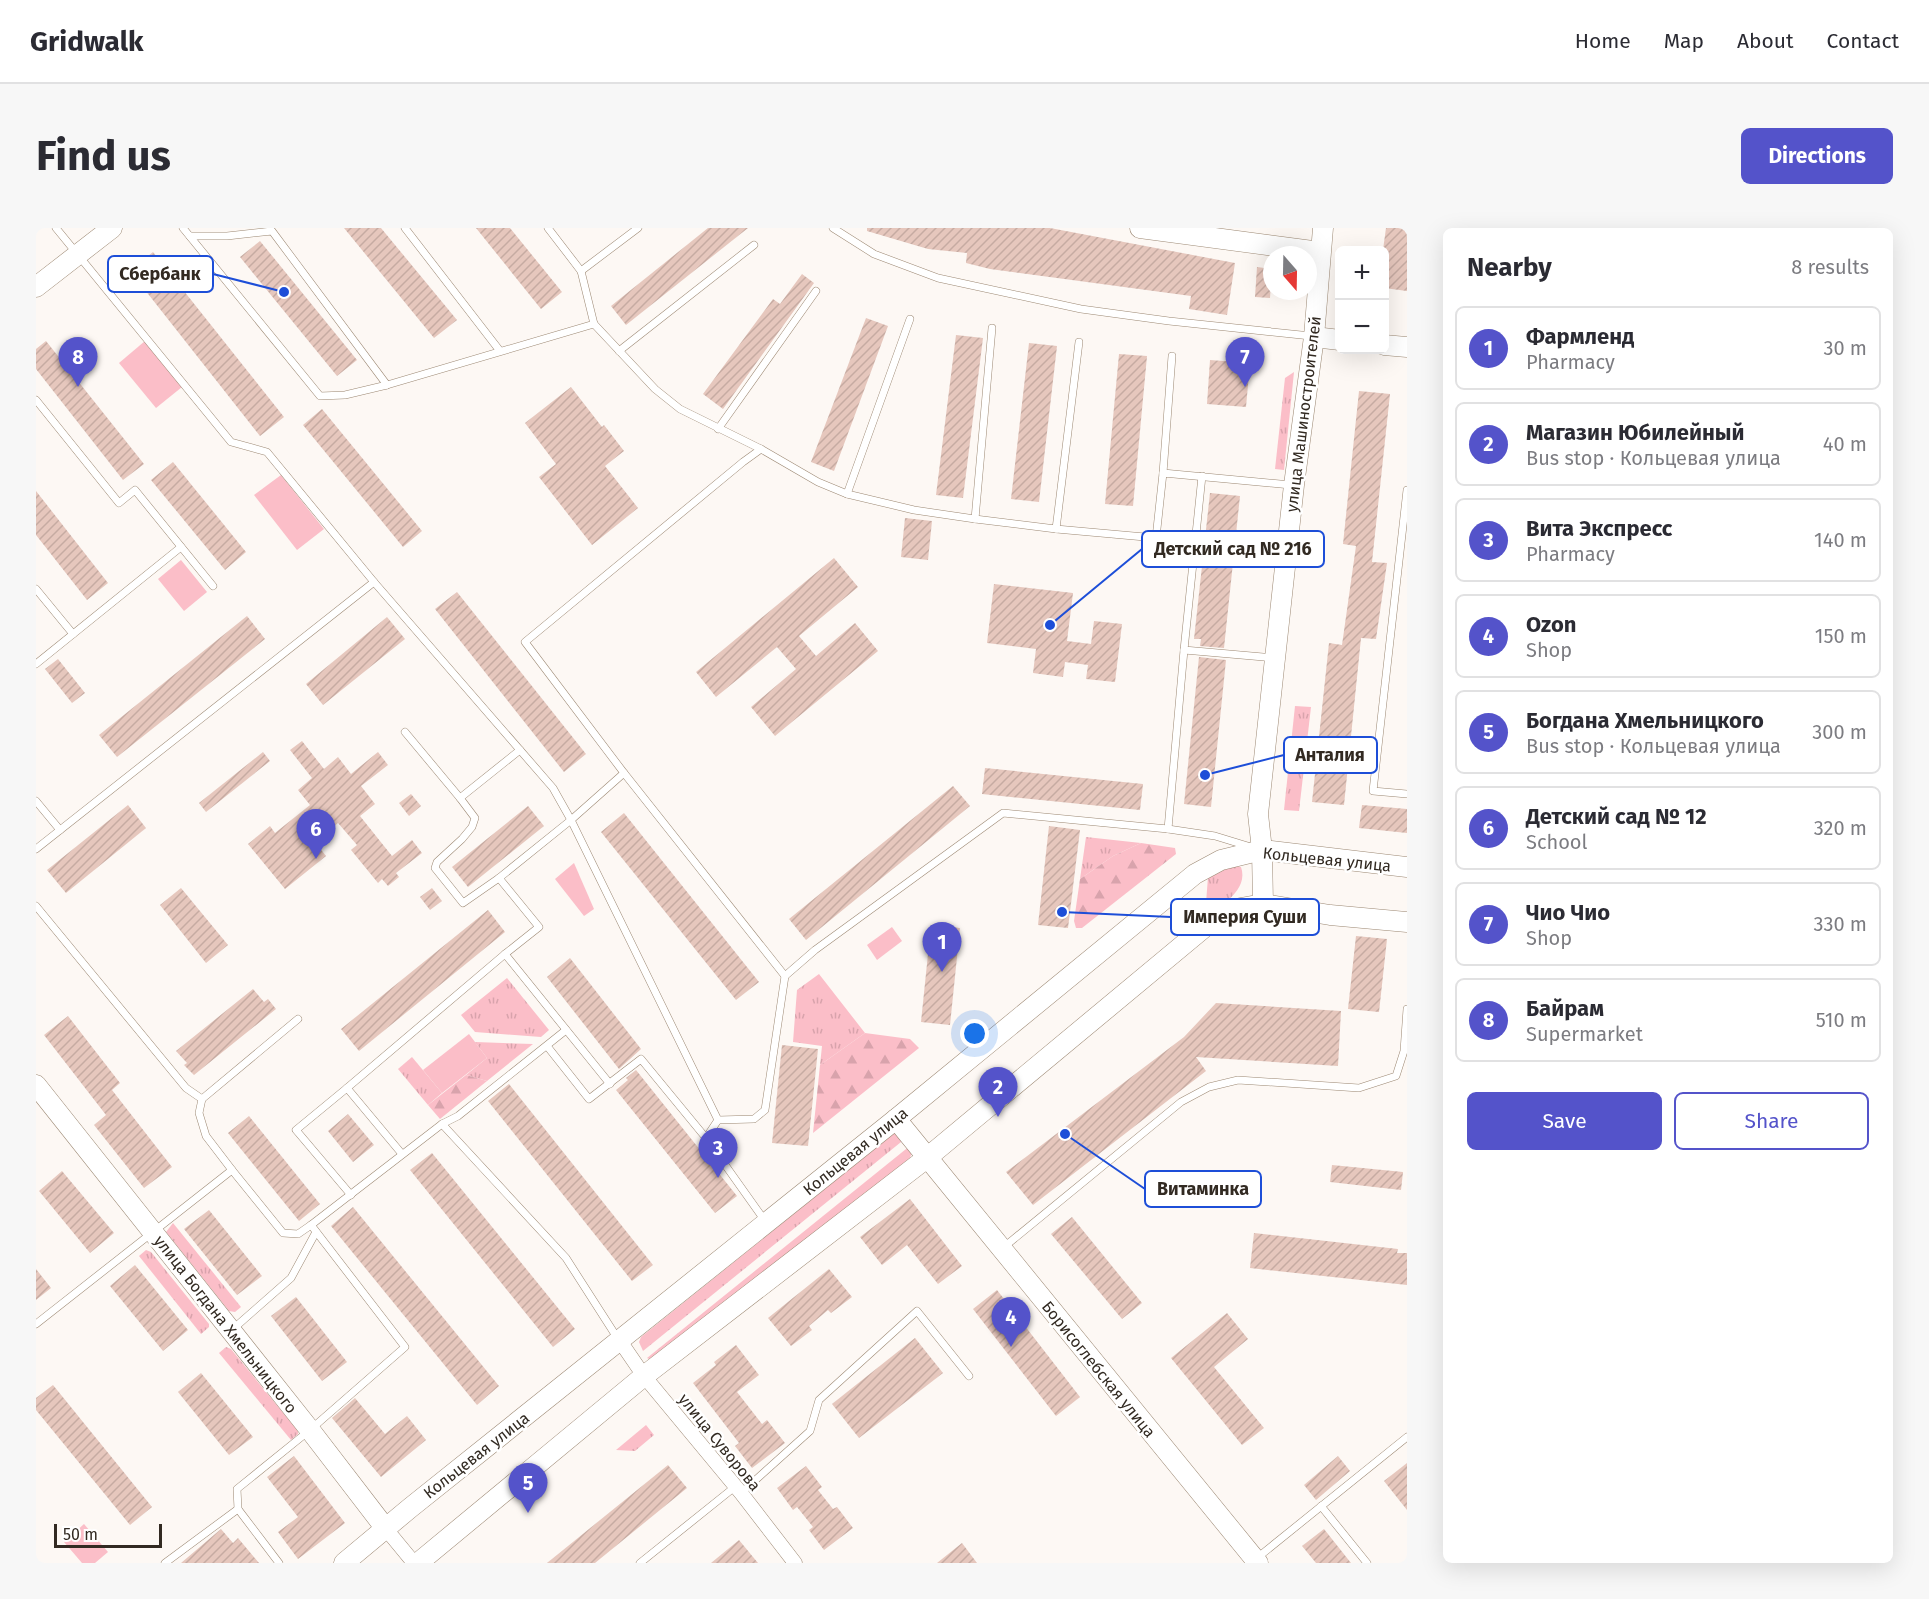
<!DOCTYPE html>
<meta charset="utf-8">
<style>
:root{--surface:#fff;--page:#f7f7f7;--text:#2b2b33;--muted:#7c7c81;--line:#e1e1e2;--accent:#5453ca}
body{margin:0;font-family:"Fira Sans",sans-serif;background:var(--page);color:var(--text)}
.controls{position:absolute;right:18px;top:18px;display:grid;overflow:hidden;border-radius:9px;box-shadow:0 6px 24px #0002}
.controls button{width:54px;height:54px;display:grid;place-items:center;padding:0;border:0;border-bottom:2px solid var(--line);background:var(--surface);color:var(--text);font:30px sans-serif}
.compass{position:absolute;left:1227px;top:18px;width:54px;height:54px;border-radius:50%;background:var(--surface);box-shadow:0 6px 24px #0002;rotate:160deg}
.scale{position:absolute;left:18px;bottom:15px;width:108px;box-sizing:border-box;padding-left:6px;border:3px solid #322a22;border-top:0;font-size:16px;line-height:21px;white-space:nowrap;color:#322a22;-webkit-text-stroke:4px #fff;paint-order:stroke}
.you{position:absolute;left:939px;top:806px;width:21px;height:21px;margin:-15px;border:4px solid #fff;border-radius:50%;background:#1a73e8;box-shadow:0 0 0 9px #1a73e833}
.badge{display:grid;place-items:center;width:39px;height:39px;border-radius:50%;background:var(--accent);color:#fff;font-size:20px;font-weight:700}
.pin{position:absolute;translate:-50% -50px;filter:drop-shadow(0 2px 3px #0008)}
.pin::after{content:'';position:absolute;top:32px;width:21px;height:18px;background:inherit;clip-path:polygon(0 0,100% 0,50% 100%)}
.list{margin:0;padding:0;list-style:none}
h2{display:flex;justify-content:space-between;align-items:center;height:78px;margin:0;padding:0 24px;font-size:26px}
h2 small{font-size:20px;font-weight:400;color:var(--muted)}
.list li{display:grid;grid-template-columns:39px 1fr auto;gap:18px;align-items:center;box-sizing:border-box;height:84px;margin:0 12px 12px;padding:0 12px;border:2px solid var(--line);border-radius:9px}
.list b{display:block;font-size:22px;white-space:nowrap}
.list p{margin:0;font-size:20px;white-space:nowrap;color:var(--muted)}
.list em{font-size:20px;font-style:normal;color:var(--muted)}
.actions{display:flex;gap:12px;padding:18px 24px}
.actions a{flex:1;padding:14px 0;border:2px solid var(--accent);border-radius:9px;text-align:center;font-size:21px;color:var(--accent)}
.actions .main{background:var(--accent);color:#fff}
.map{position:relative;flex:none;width:1371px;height:1335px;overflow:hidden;border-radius:9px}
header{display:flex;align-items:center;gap:36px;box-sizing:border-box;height:84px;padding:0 30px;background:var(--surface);border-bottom:2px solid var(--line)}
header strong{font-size:28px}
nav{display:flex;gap:33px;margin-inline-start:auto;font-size:21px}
.intro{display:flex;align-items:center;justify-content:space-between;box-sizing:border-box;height:144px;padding:0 36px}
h1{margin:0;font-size:42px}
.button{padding:15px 27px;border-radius:9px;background:var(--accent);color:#fff;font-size:21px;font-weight:700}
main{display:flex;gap:36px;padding:0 36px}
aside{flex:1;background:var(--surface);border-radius:9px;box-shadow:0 6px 24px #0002}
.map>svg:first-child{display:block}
</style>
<header>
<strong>Gridwalk</strong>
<nav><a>Home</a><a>Map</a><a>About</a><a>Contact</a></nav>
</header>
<div class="intro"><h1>Find us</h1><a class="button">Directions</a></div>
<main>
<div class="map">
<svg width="1371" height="1335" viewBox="0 0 1371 1335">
<defs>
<pattern id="grass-tufts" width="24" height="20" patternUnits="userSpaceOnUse" patternTransform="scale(1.5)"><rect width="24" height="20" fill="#fbbec8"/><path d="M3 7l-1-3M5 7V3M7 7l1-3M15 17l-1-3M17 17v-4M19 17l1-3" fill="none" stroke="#d8a3ac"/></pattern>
<pattern id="forest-firs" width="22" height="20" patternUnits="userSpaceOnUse" patternTransform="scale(1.5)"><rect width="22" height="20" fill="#fbbec8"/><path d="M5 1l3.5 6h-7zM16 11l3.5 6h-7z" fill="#d8a3ac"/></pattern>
<pattern id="building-hatch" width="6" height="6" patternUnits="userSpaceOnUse" patternTransform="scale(1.5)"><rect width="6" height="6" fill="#e6c7bd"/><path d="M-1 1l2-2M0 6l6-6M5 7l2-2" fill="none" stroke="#c6aba2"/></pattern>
</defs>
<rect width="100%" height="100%" fill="#fdf8f4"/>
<g fill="url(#grass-tufts)">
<polygon points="1258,144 1248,242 1239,241 1249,150"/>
<polygon points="1259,478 1275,479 1263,583 1248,582"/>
<polygon points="1050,609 1105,615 1077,628 1044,651"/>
<path d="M1196,637L1205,639C1213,662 1185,678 1169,688L1172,649Z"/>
<polygon points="783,746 829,805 784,837 786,818 757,814 761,762"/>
<polygon points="471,750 513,802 505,809 439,804 425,787"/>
<polygon points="439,814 497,816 451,853 430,847 451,830"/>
<polygon points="376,829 406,865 392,877 362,841"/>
<polygon points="858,905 865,906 870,910 607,1123 603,1114 605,1109"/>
<polygon points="875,917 876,924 874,930 624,1131 615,1132 611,1130"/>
<polygon points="137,995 205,1079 199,1084 193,1083 130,1004"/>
<polygon points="110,1022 115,1024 173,1096 173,1099 165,1106 103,1028"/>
<polygon points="190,1119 195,1121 262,1203 262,1206 255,1212 183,1125"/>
<polygon points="610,1197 618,1207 599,1223 580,1222"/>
</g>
<g fill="url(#forest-firs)">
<polygon points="1105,615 1139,620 1140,626 1046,700 1040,700 1038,693 1044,651 1077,628"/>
<polygon points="829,805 874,811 883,820 777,905 784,837"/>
<polygon points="430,847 451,853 404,891 392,877"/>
</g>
<g fill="#fbbec8">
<polygon points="109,113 146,159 120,180 83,135"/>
<polygon points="245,247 288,301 261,322 218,267"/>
<polygon points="145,332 171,364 148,383 122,351"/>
<polygon points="538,635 558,681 548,688 519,651"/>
<polygon points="856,699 866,713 841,732 831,717"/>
<polygon points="433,806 451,830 406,865 387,842"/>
<polygon points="48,1296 72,1324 59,1335 46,1335 28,1314"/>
</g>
<g fill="url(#building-hatch)">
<polygon points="308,0 345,0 421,92 398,110"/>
<polygon points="440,0 474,0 526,64 505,81"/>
<polygon points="672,0 712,0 590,97 575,78"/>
<polygon points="831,0 1014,0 1199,35 1191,87 1153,81 1155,68 954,41 930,35 931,25 892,21 831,3"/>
<polygon points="1350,0 1371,0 1371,63 1348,60 1347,22"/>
<polygon points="224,13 321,132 301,148 204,29"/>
<polygon points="117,24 248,189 224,208 94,43"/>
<polygon points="1221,39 1236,41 1234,70 1219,69"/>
<polygon points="766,46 778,55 687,181 667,166 737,71 744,76"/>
<polygon points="830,90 852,98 798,243 775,234"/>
<polygon points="920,107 947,110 927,270 900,267"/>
<polygon points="10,113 108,236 87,252 0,141 0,121"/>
<polygon points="993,115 1021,118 1003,274 975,271"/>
<polygon points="1083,126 1111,128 1097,278 1069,276"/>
<polygon points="1174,132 1214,135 1210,179 1171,176"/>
<polygon points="535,159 566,199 568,197 588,223 569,238 602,280 556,317 503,249 520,236 489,195"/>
<polygon points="1323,163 1354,166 1336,334 1351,335 1340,411 1325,410 1308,577 1276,574 1293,415 1306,417 1320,318 1307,316"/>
<polygon points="286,181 386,303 367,319 267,197"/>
<polygon points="137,234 210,324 189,342 115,252"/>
<polygon points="0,263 72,355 51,372 0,307"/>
<polygon points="1174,265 1204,268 1188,420 1164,418 1165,411 1158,411"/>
<polygon points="869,290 896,293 892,332 865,329"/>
<polygon points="798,330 822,359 763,408 780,428 819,395 842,423 739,508 715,479 760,441 741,419 680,469 660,444"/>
<polygon points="958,356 1037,365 1031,413 1055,416 1058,393 1086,396 1079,454 1050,451 1052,437 1029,434 1027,449 997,445 1000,421 951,415"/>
<polygon points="421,364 550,526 528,544 399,381"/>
<polygon points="211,388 229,411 81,529 63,507"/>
<polygon points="351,389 369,411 287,477 270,456"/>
<polygon points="1163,429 1190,432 1175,579 1148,576"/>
<polygon points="22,431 49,465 36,475 9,441"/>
<polygon points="266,513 288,541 302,529 315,546 342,524 352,537 325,558 339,576 324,588 356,628 376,612 386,625 360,645 363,649 352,658 346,651 342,655 315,622 321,617 302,595 279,614 290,628 249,661 212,616 234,598 239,605 274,577 262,562 276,550 254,522"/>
<polygon points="227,524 234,533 170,584 163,575"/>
<polygon points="949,540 1107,556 1104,582 946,566"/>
<polygon points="917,558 934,578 770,712 753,691"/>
<polygon points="375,566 385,578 373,588 363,575"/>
<polygon points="92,577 110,600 30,665 11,642"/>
<polygon points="1326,577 1371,581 1371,605 1323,600"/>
<polygon points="492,578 508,598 432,659 416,639"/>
<polygon points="588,585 723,754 700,772 565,604"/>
<polygon points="1013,598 1044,602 1032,700 1002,697"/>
<polygon points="145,660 192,717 170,735 124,677"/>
<polygon points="396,660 406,673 394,682 384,669"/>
<polygon points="452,682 469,704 323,823 305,801"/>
<polygon points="895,697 924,700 914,797 885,794"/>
<polygon points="1320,708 1351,711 1343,784 1312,781"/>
<polygon points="534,730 605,821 583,841 511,749"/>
<polygon points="217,761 228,774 232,771 240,781 158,847 148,837 151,835 140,823"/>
<polygon points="1180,775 1305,783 1302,838 1160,829 1170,843 997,977 970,944 1148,809"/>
<polygon points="32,788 84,855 76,862 136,939 108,960 58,897 70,887 8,807"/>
<polygon points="746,817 782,821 772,918 736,915"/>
<polygon points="600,842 701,968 679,985 580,862 592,852 590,850"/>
<polygon points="473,856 617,1037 596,1053 452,873"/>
<polygon points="312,886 338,917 317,934 292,903"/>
<polygon points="213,888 284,976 263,993 192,905"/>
<polygon points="396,925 539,1101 517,1119 374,942"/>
<polygon points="1296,937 1367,944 1365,962 1294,954"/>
<polygon points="26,943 78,1005 54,1025 3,963"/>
<polygon points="874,971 926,1038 902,1056 871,1017 846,1037 824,1009"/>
<polygon points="317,979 463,1158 441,1177 295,998"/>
<polygon points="173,982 226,1048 201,1067 148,1001"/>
<polygon points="1036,989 1106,1075 1086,1091 1015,1006"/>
<polygon points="1218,1005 1362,1021 1361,1025 1371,1025 1371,1057 1214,1040"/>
<polygon points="99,1037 152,1102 127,1123 74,1058"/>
<polygon points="0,1041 15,1060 0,1072"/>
<polygon points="793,1041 816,1069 795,1085 792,1082 773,1098 776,1102 755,1118 732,1090"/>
<polygon points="961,1062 1044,1169 1020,1188 937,1081"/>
<polygon points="260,1069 311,1134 286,1153 235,1088"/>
<polygon points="1191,1085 1212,1111 1178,1139 1228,1200 1206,1217 1135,1130"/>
<polygon points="879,1110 907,1145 823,1210 796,1176"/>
<polygon points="700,1117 723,1147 701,1164 726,1196 731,1192 749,1215 716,1240 699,1218 703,1215 657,1155 680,1137 678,1134"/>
<polygon points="165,1145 217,1209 193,1227 142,1164"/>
<polygon points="17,1157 116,1279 94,1297 0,1182 0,1170"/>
<polygon points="319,1170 349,1206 371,1188 390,1212 345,1249 296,1190"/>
<polygon points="258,1228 309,1295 262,1331 242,1304 262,1289 231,1249"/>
<polygon points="1302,1228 1314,1243 1280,1272 1268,1257"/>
<polygon points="1371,1235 1371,1282 1348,1253"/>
<polygon points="632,1237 651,1260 559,1335 511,1335"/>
<polygon points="770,1238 786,1259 782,1262 797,1281 801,1279 817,1300 788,1322 773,1302 777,1299 761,1279 757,1282 741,1260"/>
<polygon points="185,1301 197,1315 202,1310 223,1335 145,1335"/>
<polygon points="1288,1301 1315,1335 1280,1335 1266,1318"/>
<polygon points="703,1312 722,1335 675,1335"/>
<polygon points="926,1315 941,1335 901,1335"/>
</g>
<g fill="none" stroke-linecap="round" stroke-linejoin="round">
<defs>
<g id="lane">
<polyline points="20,0 195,214 231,224 338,354 517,560 535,592 682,892 670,910 729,993"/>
<polyline points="147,0 284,168 309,167 351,157 558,96 619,161 644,181 725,221 782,254 811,266 878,282 939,291 1020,301 1120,310 1127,245 1255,257"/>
<polyline points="369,0 464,123"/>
<polyline points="512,0 545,43"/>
<polyline points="797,0 838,26 902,50 1045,81 1133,93 1275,108"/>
<polyline points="154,8 191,8 236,3 351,157"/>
<polyline points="558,96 545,43 602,0"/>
<polyline points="583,123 718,17"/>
<polyline points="0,172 83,275 99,262 177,358"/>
<polyline points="682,201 780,63"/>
<polyline points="1127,245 1136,128"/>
<polyline points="1166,248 1148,422 1238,430"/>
<polyline points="1371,262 1337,563 1371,566"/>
<polyline points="811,266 874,91"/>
<polyline points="939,291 956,100"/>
<polyline points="1020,301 1043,114"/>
<polyline points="0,361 37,406"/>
<polyline points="0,436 145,319"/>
<polyline points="369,504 424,570"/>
<polyline points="588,545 749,748"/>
<polyline points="0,573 24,602"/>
<polyline points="1132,601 1148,422"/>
<polyline points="0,621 338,354"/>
<polyline points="463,650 427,675 399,640 401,634 426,611 436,599 439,590 424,570 484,522"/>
<polyline points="0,678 150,860 166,871"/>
<polyline points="469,726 503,699 463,650 535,592 588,545 489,414 707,234 725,221"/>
<polyline points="511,818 553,871 605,831 670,910"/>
<polyline points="311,860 469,726 574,856"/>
<polyline points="682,892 718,891 729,882 749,748 779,722 967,585 1132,601 1179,608 1215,619"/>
<polyline points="406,896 530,1030 582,1111"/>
<polyline points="196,942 247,1005 262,1006 275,997"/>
<polyline points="315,967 260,902 311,860 366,926"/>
<polyline points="968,1019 1145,874 1173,859 1202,852 1323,860 1360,848 1368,823 1371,781"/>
<polyline points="0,1096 196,942 170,908 163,885 166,871 262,791"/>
<polyline points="197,1101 255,1050 280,1004"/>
<polyline points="705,1265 774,1203 783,1172 881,1083 933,1148"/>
<polyline points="1285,1278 1331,1335"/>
<polyline points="1221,1330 1371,1209"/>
<polyline points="129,1335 202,1281"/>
<polyline points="243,1335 202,1281 201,1261 274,1202 369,1119 275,997 406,896 422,888 530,802"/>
<polyline points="604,1335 700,1258"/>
</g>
<g id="street">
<polyline points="584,1113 608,1148 705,1265 759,1335"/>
<polyline points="350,1301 378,1335"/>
</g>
<g id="secondary">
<polyline points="1104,0 1284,24"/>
<polyline points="0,59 76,0"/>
<polyline points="1278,109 1304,112"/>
<polyline points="1348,117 1371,119"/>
<polyline points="1227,676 1226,622 1222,586 1258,257 1278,109 1287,0"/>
<polyline points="0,857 274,1202 350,1301"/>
<polyline points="860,891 1222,1335"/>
<polyline points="308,1335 374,1280 860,891 1159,646 1185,632 1226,622 1371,639"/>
<polyline points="382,1335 608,1148 892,929 1188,683 1227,676 1294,687 1371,694"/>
</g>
</defs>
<use href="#lane" stroke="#9c8873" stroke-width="8"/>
<use href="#street" stroke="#9c8873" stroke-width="15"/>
<use href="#secondary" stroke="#9c8873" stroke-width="21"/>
<use href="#lane" stroke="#fff" stroke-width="7"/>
<use href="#street" stroke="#fff" stroke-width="14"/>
<use href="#secondary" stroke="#fff" stroke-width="20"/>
</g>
<g text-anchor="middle" stroke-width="5" stroke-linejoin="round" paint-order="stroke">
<g font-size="16" fill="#322a22" stroke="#fff">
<text transform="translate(1267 186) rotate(-83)" y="6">улица Машиностроителей</text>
<text transform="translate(1291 631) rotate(6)" y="6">Кольцевая улица</text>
<text transform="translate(819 923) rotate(-39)" y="6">Кольцевая улица</text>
<text transform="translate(190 1096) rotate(52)" y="6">улица Богдана Хмельницкого</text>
<text transform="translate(1063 1141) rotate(51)" y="6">Борисоглебская улица</text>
<text transform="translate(684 1214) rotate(51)" y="6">улица Суворова</text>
<text transform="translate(440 1227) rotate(-38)" y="6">Кольцевая улица</text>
</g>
</g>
<path fill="none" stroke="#1d4ed8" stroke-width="2" d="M248 64L177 46M1014 397L1106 321M1169 547L1248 527M1026 684L1135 689M1029 906L1109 961"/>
<g fill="#1d4ed8" stroke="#fff" stroke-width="2">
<circle cx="248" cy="64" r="6"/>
<circle cx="1014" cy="397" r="6"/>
<circle cx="1169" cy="547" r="6"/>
<circle cx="1026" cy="684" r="6"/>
<circle cx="1029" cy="906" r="6"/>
</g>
<g fill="#fff" stroke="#1d4ed8" stroke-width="2">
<rect x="72" y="28" width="105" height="36" rx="6"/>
<rect x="1106" y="303" width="182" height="36" rx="6"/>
<rect x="1248" y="509" width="93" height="36" rx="6"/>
<rect x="1135" y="671" width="148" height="36" rx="6"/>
<rect x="1109" y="943" width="116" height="36" rx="6"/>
</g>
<g font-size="18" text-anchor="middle" font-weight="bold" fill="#322a22">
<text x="124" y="52">Сбербанк</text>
<text x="1197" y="327">Детский сад № 216</text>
<text x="1294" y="533">Анталия</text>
<text x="1209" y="695">Империя Суши</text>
<text x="1167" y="967">Витаминка</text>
</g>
</svg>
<div class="controls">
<button>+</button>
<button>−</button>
</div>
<svg class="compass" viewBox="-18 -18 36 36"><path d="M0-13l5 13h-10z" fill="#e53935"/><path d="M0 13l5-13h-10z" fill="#7c7c81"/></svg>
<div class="scale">50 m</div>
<div class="you"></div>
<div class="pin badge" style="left:906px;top:744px">1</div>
<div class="pin badge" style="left:962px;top:889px">2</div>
<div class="pin badge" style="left:682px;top:950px">3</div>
<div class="pin badge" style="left:975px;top:1119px">4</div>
<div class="pin badge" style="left:492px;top:1285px">5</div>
<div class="pin badge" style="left:280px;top:631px">6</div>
<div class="pin badge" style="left:1209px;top:159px">7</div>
<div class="pin badge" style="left:42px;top:159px">8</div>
</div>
<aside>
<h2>Nearby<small>8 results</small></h2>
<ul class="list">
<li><span class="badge">1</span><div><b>Фармленд</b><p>Pharmacy</p></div><em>30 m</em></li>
<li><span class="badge">2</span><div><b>Магазин Юбилейный</b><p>Bus stop · Кольцевая улица</p></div><em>40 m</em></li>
<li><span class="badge">3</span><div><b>Вита Экспресс</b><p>Pharmacy</p></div><em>140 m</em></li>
<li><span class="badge">4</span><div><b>Ozon</b><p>Shop</p></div><em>150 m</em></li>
<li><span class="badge">5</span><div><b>Богдана Хмельницкого</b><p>Bus stop · Кольцевая улица</p></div><em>300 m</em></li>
<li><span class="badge">6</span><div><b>Детский сад № 12</b><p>School</p></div><em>320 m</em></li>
<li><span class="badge">7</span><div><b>Чио Чио</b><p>Shop</p></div><em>330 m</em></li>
<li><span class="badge">8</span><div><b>Байрам</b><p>Supermarket</p></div><em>510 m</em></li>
</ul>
<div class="actions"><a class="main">Save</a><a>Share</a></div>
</aside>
</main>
